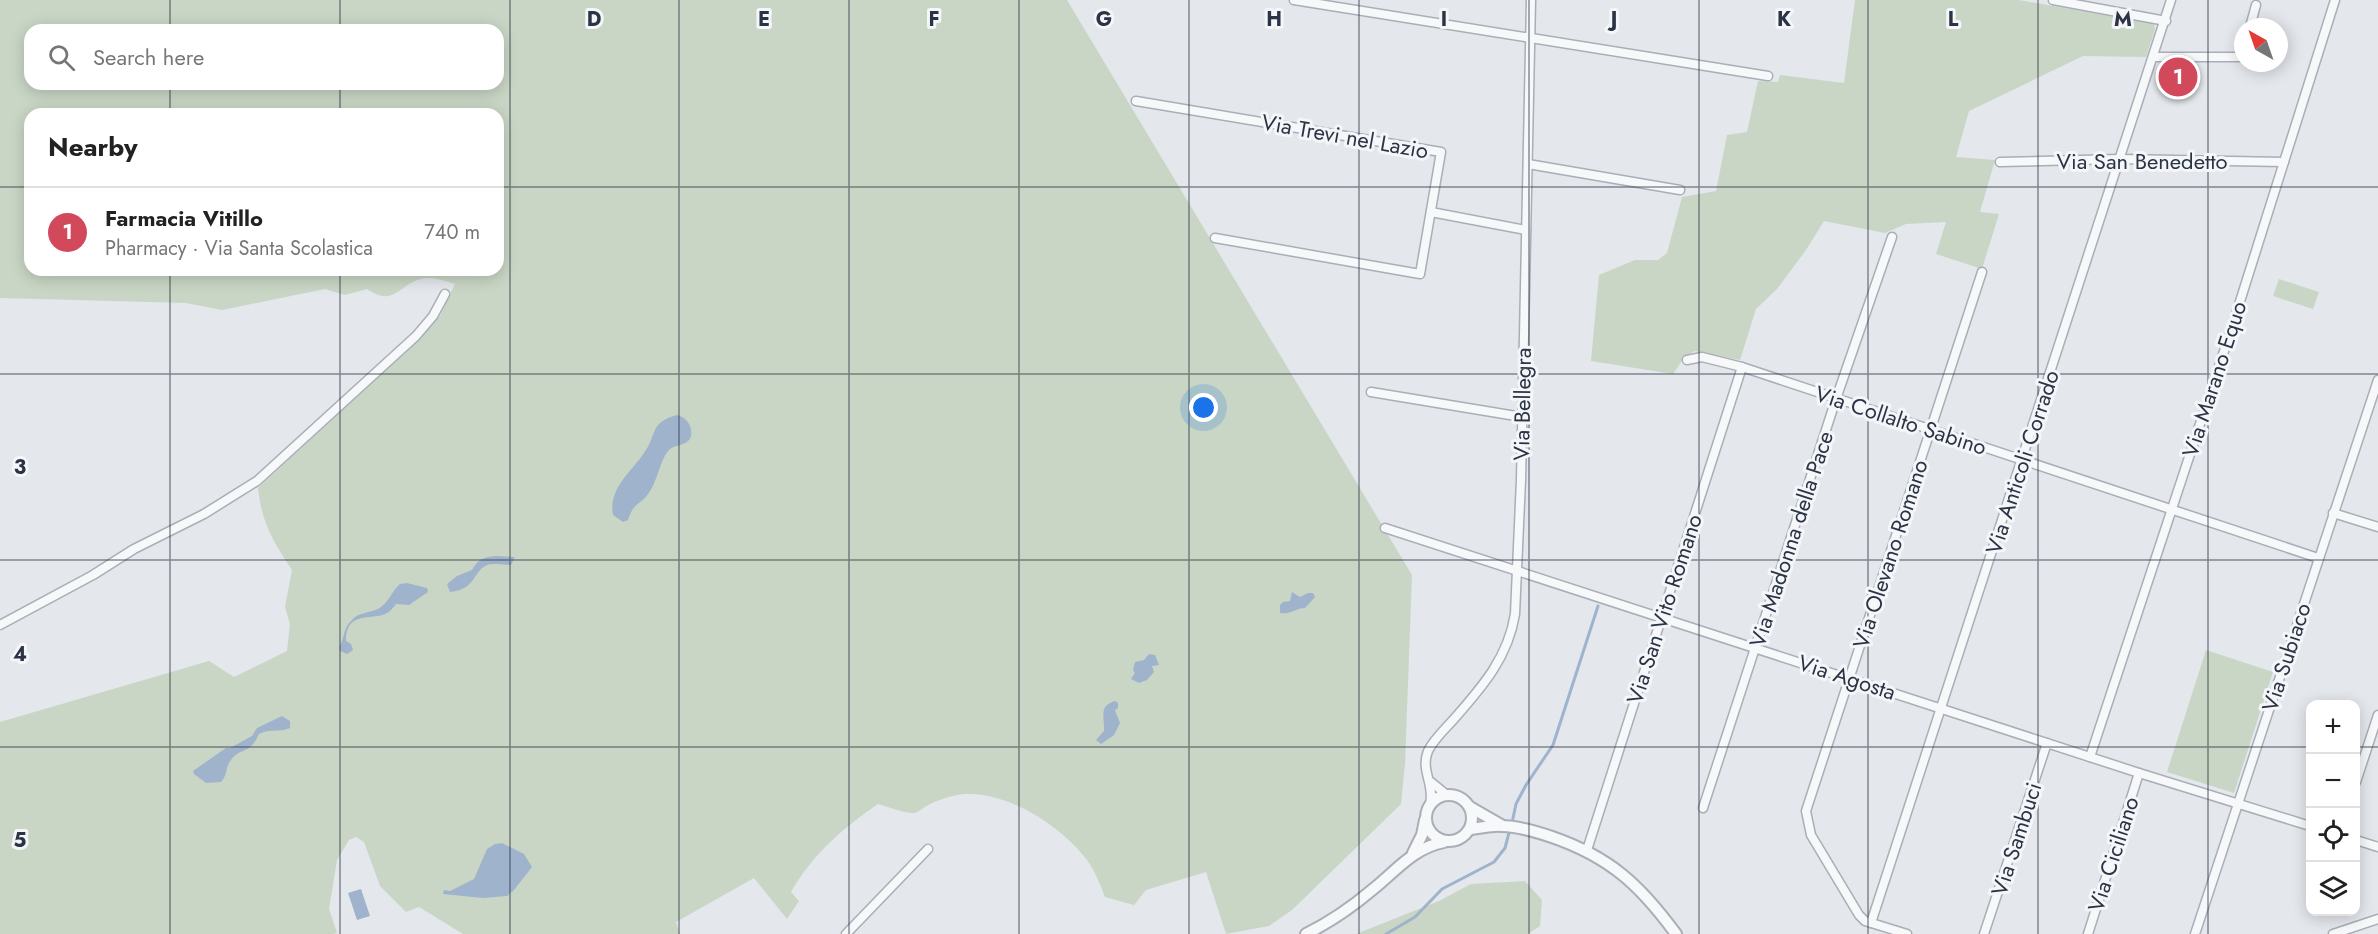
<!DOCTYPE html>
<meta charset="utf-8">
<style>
:root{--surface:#fff;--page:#f6f6f6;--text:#222;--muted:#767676;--line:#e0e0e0;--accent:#d1495b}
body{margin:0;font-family:Jost,sans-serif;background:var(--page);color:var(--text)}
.controls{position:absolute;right:18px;bottom:18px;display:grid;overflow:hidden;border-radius:12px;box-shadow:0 3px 15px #0003}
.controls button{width:54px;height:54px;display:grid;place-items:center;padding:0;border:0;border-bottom:2px solid var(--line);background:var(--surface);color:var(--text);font:30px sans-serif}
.compass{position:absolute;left:2234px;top:18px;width:54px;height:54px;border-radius:50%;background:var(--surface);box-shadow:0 3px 15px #0003;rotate:320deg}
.you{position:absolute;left:1204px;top:408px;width:21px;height:21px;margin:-15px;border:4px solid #fff;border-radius:50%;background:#1a73e8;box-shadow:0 0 0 9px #1a73e833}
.badge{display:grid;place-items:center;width:39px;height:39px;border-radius:50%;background:var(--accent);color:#fff;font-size:20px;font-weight:700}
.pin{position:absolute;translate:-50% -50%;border:3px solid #fff;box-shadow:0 2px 6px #0006}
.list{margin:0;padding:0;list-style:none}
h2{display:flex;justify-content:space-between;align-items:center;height:78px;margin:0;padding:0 24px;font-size:26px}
h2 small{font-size:20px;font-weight:400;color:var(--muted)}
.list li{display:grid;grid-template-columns:39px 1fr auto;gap:18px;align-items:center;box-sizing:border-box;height:90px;padding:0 24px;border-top:2px solid var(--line)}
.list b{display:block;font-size:22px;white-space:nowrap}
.list p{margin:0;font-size:20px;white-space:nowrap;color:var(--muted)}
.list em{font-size:20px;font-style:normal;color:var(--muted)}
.icon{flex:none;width:33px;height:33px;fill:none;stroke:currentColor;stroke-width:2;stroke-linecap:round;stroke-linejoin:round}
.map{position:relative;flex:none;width:2378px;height:934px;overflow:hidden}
.search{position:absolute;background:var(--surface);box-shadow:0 3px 15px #0003;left:24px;top:24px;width:480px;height:66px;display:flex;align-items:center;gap:15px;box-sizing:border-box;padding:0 21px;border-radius:18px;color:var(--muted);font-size:22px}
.panel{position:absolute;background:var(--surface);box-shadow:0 3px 15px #0003;left:24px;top:108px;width:480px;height:168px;border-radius:18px}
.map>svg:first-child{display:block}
</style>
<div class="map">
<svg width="2378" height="934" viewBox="0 0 2378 934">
<rect width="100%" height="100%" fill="#e4e7ec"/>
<g fill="#c9d6c5" fill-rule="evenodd">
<path d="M0,0H1067L1412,575L1405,764L1401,804L1292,910L1269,926L1226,934L1206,872L1146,890L1134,905L1105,897C1100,884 1095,871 1087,860C1061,826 1009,792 965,794C953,795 941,799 930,804C925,806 919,812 914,813C906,814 886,806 878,804C843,828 813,854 791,892L799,901L787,919L754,878L676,922L680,934H463L419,907L406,912L380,886L364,842L356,837L349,840L337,860L329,909L337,933L333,934H0V722L209,661L234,677L287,651L290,624L285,607L292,570C273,541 262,524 258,488L416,341L440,316L455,284C444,280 429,275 417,280C396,289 392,306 367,289L345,295L325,289L222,310L186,303L0,298ZM30,30H498V84H30ZM30,114H498V270H30Z"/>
<polygon points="1855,0 2019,0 2154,24 2155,29 2146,57 2083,56 1969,111 1956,157 1995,160 1980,212 1999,214 1982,269 1936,254 1946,222 1906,224 1885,233 1824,221 1806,250 1777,289 1756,309 1740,360 1695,351 1685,356 1673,374 1591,361 1599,275 1635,260 1658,260 1667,253 1682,197 1716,191 1727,135 1747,132 1758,81 1778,82 1780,75 1844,83"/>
<polygon points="2279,279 2319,292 2313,309 2273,296"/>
<polygon points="2206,650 2273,672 2234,793 2167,772"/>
<polygon points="1525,881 1542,900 1540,926 1528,934 1356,934 1439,901 1471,884"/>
</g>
<g fill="#9fb4cc">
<path d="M677,415C686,417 693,426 691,436C688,447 675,443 668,451C659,463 657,483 648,494C640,506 634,501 628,520L623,522L613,515C608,489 631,472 644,453C657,436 649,422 677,415Z"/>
<path d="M496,556L515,557L511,565C504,565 494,563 487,565C472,572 477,589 450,592L447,584L457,576L472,570C478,559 484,557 496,556Z"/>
<path d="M407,583L427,588L428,592L409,605L396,604C393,608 390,612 385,614C372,620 345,611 346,641L351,644L353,650L347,654L340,651L339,647C345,639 342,630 351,621C359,611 371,614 381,607C390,600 392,591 400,584Z"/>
<path d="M1292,592L1300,597L1308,593H1313L1315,597L1305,608C1296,608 1290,615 1280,613V605L1283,602L1290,601Z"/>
<polygon points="1149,654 1155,655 1159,665 1152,666 1154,672 1147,680 1139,683 1131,679 1135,673 1133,670 1135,662 1144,660"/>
<path d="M1115,701L1118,703V708L1115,710L1120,723L1114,735L1101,744L1096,740L1104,731C1105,717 1098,706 1115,701Z"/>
<path d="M282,716L290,721V728C279,733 270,728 259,734C249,756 242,746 231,760C225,767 228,775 221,782L206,783L194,774L193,771L226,748H230L252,736L257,728Z"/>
<polygon points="502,843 524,854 532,867 514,890 507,896 483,898 443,894 444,890 450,891 474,879 487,849 495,844"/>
<polygon points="361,889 370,916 357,920 348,893"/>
</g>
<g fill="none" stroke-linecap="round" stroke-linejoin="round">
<g stroke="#9fb4cc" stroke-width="3">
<polyline points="1512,823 1516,804 1526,785 1553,745 1598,606"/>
<polyline points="1386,934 1415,917 1442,889 1494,862 1505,848 1510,829"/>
</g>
<defs>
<g id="minor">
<polyline points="1294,0 1768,76"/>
<polyline points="2053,0 2166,21"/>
<polyline points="2250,27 2256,5"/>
<polyline points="2154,57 2240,57 2243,48"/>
<polyline points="1136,101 1441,152 1420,274 1215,238"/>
<polyline points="2000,162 2120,159 2284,162"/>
<polyline points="1528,164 1680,190"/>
<polyline points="1431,212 1526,230"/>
<polyline points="1687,360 1702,357 1742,367 2318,558"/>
<polyline points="1371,392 1522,417"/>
<polyline points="2333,513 2378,527"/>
<polyline points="1385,528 2139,773 2310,826"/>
<polyline points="0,625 93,575 134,549 204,514 257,481 416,336 433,316 445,294"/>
<polyline points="2090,757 2231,330 2335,0"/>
<polyline points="1431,782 1447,795"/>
<polyline points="2356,782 2378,715"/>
<path d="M1430,804C1435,785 1420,770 1428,751C1434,739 1445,729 1454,719C1482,687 1508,658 1515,614L1521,480L1531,0"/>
<polyline points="1703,808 1836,399 1892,237"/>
<polyline points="2356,840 2378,847"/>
<polyline points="1587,850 1742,367"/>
<polyline points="1871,923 2171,0"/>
<polyline points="846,934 928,849"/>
<polyline points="1907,934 1865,921 1859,915 1811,835 1806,811 1982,272"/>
<polyline points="1984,934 2047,743"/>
<polyline points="2088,934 2139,773"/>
<polyline points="2195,934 2378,380"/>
<polyline points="2333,934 2378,919"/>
</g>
<g id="tertiary">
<circle cx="1449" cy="818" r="23"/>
<polyline points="1470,807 1503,826"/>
<path d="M1470,829C1481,828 1492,825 1502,826C1518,826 1537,832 1552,837C1610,857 1640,885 1676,934"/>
<polyline points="1413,853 1422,835 1425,820"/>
<path d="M1306,934C1330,922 1352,907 1372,890C1396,871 1413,848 1444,842"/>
</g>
</defs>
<use href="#minor" stroke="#a9aeb7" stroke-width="11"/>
<use href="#tertiary" stroke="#a9aeb7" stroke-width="14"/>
<use href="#minor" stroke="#f7f8fa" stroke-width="8"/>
<use href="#tertiary" stroke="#f7f8fa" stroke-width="10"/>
</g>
<path fill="none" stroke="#2b3445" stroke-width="1.5" stroke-opacity="0.55" d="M170,0V30M340,0V30M510,0V934M679,0V934M849,0V934M1019,0V934M1189,0V934M1359,0V934M1529,0V934M1699,0V934M1868,0V934M2038,0V934M2208,0V934M170,84V114M340,84V114M0,187H30M498,187H2378M170,270V934M340,270V934M0,374H2378M0,560H2378M0,747H2310M2356,747H2378"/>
<g text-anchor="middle" stroke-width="6" stroke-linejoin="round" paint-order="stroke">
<g font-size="22" fill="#2b3445" stroke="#f4f6f9">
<text transform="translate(1345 136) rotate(10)" y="8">Via Trevi nel Lazio</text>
<text x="2142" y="169">Via San Benedetto</text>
<text transform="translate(2214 379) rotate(-72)" y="8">Via Marano Equo</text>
<text transform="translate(1522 404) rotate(-89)" y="8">Via Bellegra</text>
<text transform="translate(1901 420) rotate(18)" y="8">Via Collalto Sabino</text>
<text transform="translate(2022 462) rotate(-72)" y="8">Via Anticoli Corrado</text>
<text transform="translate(1791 539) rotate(-72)" y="8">Via Madonna della Pace</text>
<text transform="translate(1890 554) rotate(-72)" y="8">Via Olevano Romano</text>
<text transform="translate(1664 609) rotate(-72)" y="8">Via San Vito Romano</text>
<text transform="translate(2286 657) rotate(-72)" y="8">Via Subiaco</text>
<text transform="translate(1847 677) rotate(18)" y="8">Via Agosta</text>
<text transform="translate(2016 839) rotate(-72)" y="8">Via Sambuci</text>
<text transform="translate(2113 854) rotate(-72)" y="8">Via Ciciliano</text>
</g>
</g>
<g font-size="20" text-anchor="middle" font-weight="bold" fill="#2b3445" stroke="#f4f6f9" stroke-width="6" stroke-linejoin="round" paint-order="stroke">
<text x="594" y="26">D</text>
<text x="764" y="26">E</text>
<text x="934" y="26">F</text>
<text x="1104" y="26">G</text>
<text x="1274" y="26">H</text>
<text x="1444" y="26">I</text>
<text x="1614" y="26">J</text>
<text x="1784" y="26">K</text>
<text x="1953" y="26">L</text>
<text x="2123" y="26">M</text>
<text x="20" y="474">3</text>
<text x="20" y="661">4</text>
<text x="20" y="847">5</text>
</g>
</svg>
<div class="controls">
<button>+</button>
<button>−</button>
<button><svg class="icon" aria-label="locate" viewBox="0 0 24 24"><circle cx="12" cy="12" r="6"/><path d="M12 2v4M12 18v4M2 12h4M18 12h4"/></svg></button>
<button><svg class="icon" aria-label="layers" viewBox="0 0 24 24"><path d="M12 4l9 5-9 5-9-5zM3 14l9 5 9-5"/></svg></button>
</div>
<svg class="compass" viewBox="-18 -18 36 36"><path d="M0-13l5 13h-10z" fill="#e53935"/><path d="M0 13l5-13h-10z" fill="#767676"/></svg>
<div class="you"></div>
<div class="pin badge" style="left:2178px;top:77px">1</div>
<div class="search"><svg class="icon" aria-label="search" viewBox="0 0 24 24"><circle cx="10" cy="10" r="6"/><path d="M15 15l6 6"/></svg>Search here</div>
<section class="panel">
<h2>Nearby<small></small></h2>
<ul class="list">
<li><span class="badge">1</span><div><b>Farmacia Vitillo</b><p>Pharmacy · Via Santa Scolastica</p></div><em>740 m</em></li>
</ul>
</section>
</div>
